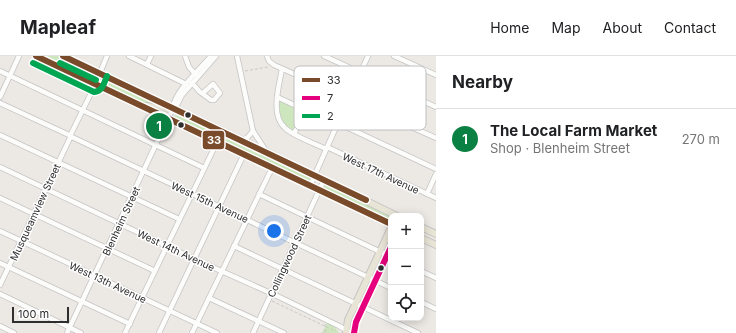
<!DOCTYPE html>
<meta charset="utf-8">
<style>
:root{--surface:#fff;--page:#f6f6f6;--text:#202124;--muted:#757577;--line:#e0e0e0;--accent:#0b8043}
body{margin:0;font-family:Inter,sans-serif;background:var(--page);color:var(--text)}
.controls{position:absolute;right:12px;bottom:12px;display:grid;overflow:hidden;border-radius:8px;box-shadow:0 2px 10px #0003}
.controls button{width:36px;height:36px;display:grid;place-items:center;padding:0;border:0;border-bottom:1px solid var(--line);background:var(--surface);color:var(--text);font:20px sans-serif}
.scale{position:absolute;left:12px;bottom:10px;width:57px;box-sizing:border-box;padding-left:4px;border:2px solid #2e2e2e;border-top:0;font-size:11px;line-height:14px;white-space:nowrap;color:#2e2e2e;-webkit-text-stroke:3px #fff;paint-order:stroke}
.you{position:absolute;left:274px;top:175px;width:14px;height:14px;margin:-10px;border:3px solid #fff;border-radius:50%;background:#1a73e8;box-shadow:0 0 0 6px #1a73e833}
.badge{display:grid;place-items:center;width:26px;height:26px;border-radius:50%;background:var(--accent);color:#fff;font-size:13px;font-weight:700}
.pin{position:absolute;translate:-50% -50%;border:2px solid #fff;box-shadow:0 1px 4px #0006}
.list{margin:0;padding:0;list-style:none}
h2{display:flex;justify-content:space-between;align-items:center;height:52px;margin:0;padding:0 16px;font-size:17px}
h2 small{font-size:13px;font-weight:400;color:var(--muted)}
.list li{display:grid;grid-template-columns:26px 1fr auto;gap:12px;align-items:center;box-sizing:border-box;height:60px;padding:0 16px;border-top:1px solid var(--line)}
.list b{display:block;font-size:15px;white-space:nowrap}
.list p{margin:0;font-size:13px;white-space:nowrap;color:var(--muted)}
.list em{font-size:13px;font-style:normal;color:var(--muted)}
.icon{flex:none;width:22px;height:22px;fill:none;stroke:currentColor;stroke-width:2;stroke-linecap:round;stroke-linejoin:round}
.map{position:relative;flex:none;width:436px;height:277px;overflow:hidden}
header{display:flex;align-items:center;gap:24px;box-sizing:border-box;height:56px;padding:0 20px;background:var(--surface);border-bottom:1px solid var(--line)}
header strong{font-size:19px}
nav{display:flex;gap:22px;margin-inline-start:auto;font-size:14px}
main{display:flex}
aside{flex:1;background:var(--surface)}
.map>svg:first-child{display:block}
</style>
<header>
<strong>Mapleaf</strong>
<nav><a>Home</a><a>Map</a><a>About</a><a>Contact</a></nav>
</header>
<main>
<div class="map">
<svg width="436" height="277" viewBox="0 0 436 277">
<rect width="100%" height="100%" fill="#ece8e4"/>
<g fill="#cee6be">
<polygon points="41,0 59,0 90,15 95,21 93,23 84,20"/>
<path d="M100,23L110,25L166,52C142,48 121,40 100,27Z"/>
<path d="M279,44L302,55V56L293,74C281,71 280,57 277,46Z"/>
<polygon points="176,58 182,59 312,120 312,123 308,124 304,124 175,62 174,61"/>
<polygon points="325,129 336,132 390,160 390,162 389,163 382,162 329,136 324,132"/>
<polygon points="327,267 335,271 339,277 322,277"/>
</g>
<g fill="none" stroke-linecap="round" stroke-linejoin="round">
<defs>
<g id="minor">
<polyline points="129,0 186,28"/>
<polyline points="185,0 189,11 196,19"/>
<polyline points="237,0 253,75 266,95"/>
<polyline points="267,0 269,5 274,9 346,41"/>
<polyline points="324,0 436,51"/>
<polyline points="394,0 436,19"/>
<polyline points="147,8 151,0"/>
<path d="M282,13C279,30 270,59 285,72C295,81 314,87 326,93"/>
<polyline points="0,15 204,112"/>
<polyline points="192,27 200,36 211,44 214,44 220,37 213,28 203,37"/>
<polyline points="350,40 368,0"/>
<polyline points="0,41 19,0"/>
<polyline points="277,41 333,67 342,69 436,113"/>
<polyline points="351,44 436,82"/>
<polyline points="0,47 69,79"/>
<path d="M173,52C174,36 200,13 211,0"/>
<polyline points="71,78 94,31 107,0"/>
<polyline points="294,78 305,55"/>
<polyline points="0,79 179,163"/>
<polyline points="72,81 391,232"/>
<polyline points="241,84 247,82 253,75"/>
<polyline points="327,91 436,142"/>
<polyline points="0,111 190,201 275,239 339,270 351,277"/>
<polyline points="310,130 347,46"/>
<polyline points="259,138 391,201"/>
<polyline points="427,138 436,118"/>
<polyline points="0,142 155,215"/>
<polyline points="0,175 217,277"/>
<polyline points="234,190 418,277"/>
<polyline points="0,207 130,268"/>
<polyline points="421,215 436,222"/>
<polyline points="0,229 70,82"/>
<polyline points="0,238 81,277"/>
<polyline points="209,242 284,277"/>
<polyline points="421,246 436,253"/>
<polyline points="0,270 14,277"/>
<polyline points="67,277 173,52 177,49 182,39 216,0"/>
<polyline points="125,277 217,86"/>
<polyline points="159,277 244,98"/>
<polyline points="192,277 272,112"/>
<polyline points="253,277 324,124"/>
</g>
<g id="major">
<polyline points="36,0 391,168"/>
<polyline points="63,0 267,96 397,160"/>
<polyline points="147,50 167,54 173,52"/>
<polyline points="421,171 436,178"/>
<polyline points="421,182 436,189"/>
<polyline points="346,277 348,264 391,172"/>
</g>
</defs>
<use href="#minor" stroke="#c5c4c5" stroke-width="6"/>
<use href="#major" stroke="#c6c5c4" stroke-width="8"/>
<g stroke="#c9c9c8" stroke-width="1" stroke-dasharray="3 2" stroke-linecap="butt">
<polyline points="245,15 268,11"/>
<polyline points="272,245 335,275 336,274"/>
<polyline points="325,268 326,277"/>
<polyline points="323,277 325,274"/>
</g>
<use href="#minor" stroke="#fcfcfb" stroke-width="4.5"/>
<use href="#major" stroke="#e8e4d6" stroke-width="6"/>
<defs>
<g id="bus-1">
<polyline points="36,0 391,168"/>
<polyline points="63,0 366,144"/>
</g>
<polyline id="bus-2" points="354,277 356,266 391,191"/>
<g id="bus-3">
<path d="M33,7L94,36C103,35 104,27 107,20"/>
<polyline points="60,7 96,24"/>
</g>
</defs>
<use href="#bus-1" stroke="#fff" stroke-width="9"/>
<use href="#bus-2" stroke="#fff" stroke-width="9"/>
<use href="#bus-3" stroke="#fff" stroke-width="9"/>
<use href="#bus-1" stroke="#7a4b2a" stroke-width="6"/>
<use href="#bus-2" stroke="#e5007d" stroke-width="6"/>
<use href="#bus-3" stroke="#00a651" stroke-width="6"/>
</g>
<g fill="#2e2e2e" stroke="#fff" stroke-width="1.5">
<circle cx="188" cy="59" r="3.5"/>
<circle cx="181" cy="69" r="3.5"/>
<circle cx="381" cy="212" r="3.5"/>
</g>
<g text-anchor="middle" stroke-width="3" stroke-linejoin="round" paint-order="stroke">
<g font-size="10" fill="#2e2e2e" stroke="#fff">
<text transform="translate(381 117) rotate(25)" y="4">West 17th Avenue</text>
<text transform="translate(210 146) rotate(25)" y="4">West 15th Avenue</text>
<text transform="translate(35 156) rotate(-65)" y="4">Musqueamview Street</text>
<text transform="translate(121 165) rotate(-65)" y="4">Blenheim Street</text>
<text transform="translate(176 194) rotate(25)" y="4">West 14th Avenue</text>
<text transform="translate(289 200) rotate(-65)" y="4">Collingwood Street</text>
<text transform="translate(108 226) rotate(25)" y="4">West 13th Avenue</text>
</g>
</g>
<rect x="294" y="10" width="132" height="64" rx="6" fill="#fff" stroke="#c0c0c0" stroke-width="1"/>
<rect x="302" y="22" width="18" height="4" fill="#7a4b2a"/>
<rect x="302" y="40" width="18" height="4" fill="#e5007d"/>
<rect x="302" y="58" width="18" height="4" fill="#00a651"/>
<g font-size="11" fill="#2e2e2e">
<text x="327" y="28">33</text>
<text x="327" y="46">7</text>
<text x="327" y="64">2</text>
</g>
<rect stroke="#fff" stroke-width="1.5" x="202" y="74" width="23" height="20" rx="4" fill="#7a4b2a"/>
<g font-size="11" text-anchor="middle" font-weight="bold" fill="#fff">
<text x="214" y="88">33</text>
</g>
</svg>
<div class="controls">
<button>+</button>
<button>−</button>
<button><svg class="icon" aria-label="locate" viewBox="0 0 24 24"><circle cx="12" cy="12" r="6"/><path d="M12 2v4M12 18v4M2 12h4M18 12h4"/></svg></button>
</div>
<div class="scale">100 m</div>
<div class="you"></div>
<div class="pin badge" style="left:159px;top:70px">1</div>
</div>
<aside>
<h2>Nearby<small></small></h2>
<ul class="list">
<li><span class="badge">1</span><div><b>The Local Farm Market</b><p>Shop · Blenheim Street</p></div><em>270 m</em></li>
</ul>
</aside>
</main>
